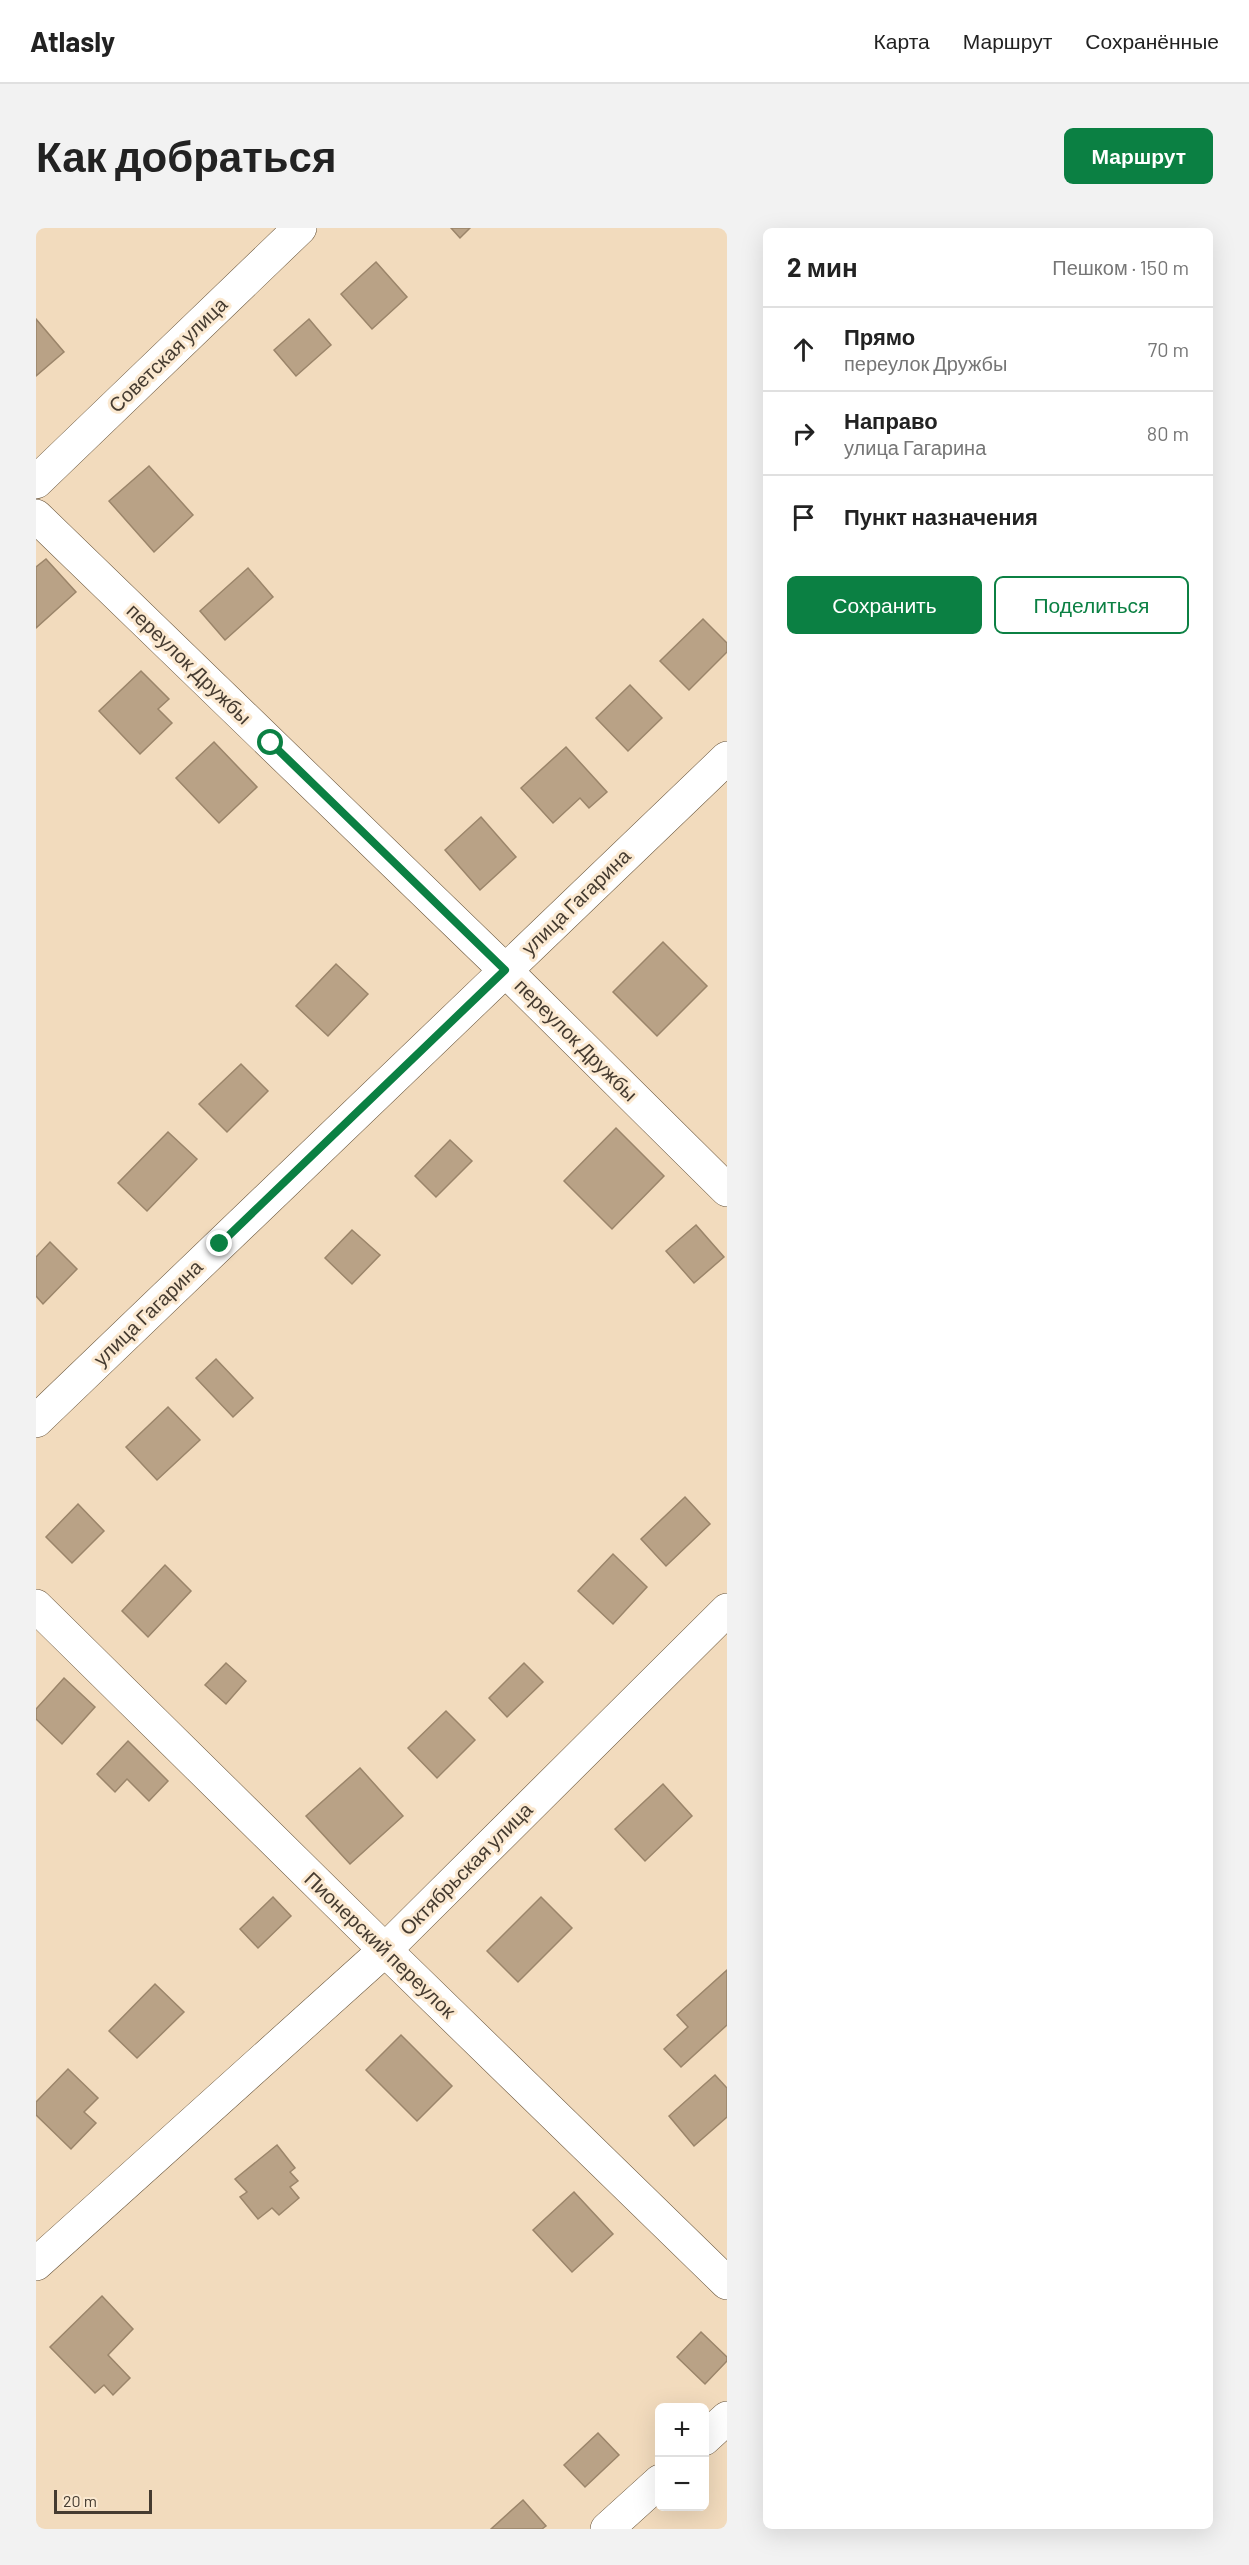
<!DOCTYPE html>
<html lang="ru">
<meta charset="utf-8">
<style>
:root{--surface:#fff;--page:#f2f2f2;--text:#222;--muted:#767676;--line:#e0e0e0;--accent:#0b8043}
body{margin:0;font-family:Barlow,sans-serif;background:var(--page);color:var(--text)}
.controls{position:absolute;right:18px;bottom:18px;display:grid;overflow:hidden;border-radius:9px;box-shadow:0 6px 24px #0002}
.controls button{width:54px;height:54px;display:grid;place-items:center;padding:0;border:0;border-bottom:2px solid var(--line);background:var(--surface);color:var(--text);font:30px sans-serif}
.scale{position:absolute;left:18px;bottom:15px;width:98px;box-sizing:border-box;padding-left:6px;border:3px solid #453b30;border-top:0;font-size:16px;line-height:21px;white-space:nowrap;color:#453b30;-webkit-text-stroke:4px #fbe9d1;paint-order:stroke}
.stop{position:absolute;width:18px;height:18px;margin:-14px;border:4px solid #0b8043;border-radius:50%;background:#fff}
.stop.end{background:#0b8043;border-color:#fff;box-shadow:0 2px 6px #0008}
.list{margin:0;padding:0;list-style:none}
h2{display:flex;justify-content:space-between;align-items:center;height:78px;margin:0;padding:0 24px;font-size:26px}
h2 small{font-size:20px;font-weight:400;color:var(--muted)}
.list li{display:grid;grid-template-columns:39px 1fr auto;gap:18px;align-items:center;box-sizing:border-box;height:84px;padding:0 24px;border-top:2px solid var(--line)}
.list b{display:block;font-size:22px;white-space:nowrap}
.list p{margin:0;font-size:20px;white-space:nowrap;color:var(--muted)}
.list em{font-size:20px;font-style:normal;color:var(--muted)}
.actions{display:flex;gap:12px;padding:18px 24px}
.actions a{flex:1;padding:14px 0;border:2px solid var(--accent);border-radius:9px;text-align:center;font-size:21px;color:var(--accent)}
.actions .main{background:var(--accent);color:#fff}
.icon{flex:none;width:33px;height:33px;fill:none;stroke:currentColor;stroke-width:2;stroke-linecap:round;stroke-linejoin:round}
.map{position:relative;flex:none;width:691px;height:2301px;overflow:hidden;border-radius:9px}
header{display:flex;align-items:center;gap:36px;box-sizing:border-box;height:84px;padding:0 30px;background:var(--surface);border-bottom:2px solid var(--line)}
header strong{font-size:28px}
nav{display:flex;gap:33px;margin-inline-start:auto;font-size:21px}
.intro{display:flex;align-items:center;justify-content:space-between;box-sizing:border-box;height:144px;padding:0 36px}
h1{margin:0;font-size:42px}
.button{padding:15px 27px;border-radius:9px;background:var(--accent);color:#fff;font-size:21px;font-weight:700}
main{display:flex;gap:36px;padding:0 36px}
aside{flex:1;background:var(--surface);border-radius:9px;box-shadow:0 6px 24px #0002}
.map>svg:first-child{display:block}
</style>
<header>
<strong>Atlasly</strong>
<nav><a>Карта</a><a>Маршрут</a><a>Сохранённые</a></nav>
</header>
<div class="intro"><h1>Как добраться</h1><a class="button">Маршрут</a></div>
<main>
<div class="map">
<svg width="691" height="2301" viewBox="0 0 691 2301">
<rect width="100%" height="100%" fill="#f2dbbd"/>
<g fill="#b9a286" stroke="#9b856a" stroke-width="1.5">
<polygon points="415,0 434,0 424,10"/>
<polygon points="340,34 371,69 336,101 305,66"/>
<polygon points="0,91 28,124 0,148"/>
<polygon points="273,91 295,117 260,148 238,122"/>
<polygon points="113,238 157,287 118,324 73,273"/>
<polygon points="10,331 40,364 0,400 0,339"/>
<polygon points="212,340 237,369 189,412 164,383"/>
<polygon points="667,391 691,415 691,424 653,462 624,433"/>
<polygon points="105,443 133,471 122,481 136,495 104,526 63,483"/>
<polygon points="594,457 626,490 592,523 560,490"/>
<polygon points="178,514 221,559 183,595 140,550"/>
<polygon points="530,519 571,564 553,580 544,570 517,595 485,560"/>
<polygon points="445,589 480,629 444,662 409,622"/>
<polygon points="627,714 671,758 621,808 577,764"/>
<polygon points="300,736 332,766 292,808 260,778"/>
<polygon points="205,836 232,863 191,904 163,876"/>
<polygon points="580,900 628,948 576,1001 528,953"/>
<polygon points="132,904 161,931 111,983 82,955"/>
<polygon points="414,912 436,933 400,969 379,948"/>
<polygon points="660,997 688,1029 658,1055 630,1023"/>
<polygon points="316,1002 344,1027 316,1056 289,1030"/>
<polygon points="14,1014 41,1041 7,1076 0,1068 0,1029"/>
<polygon points="180,1131 217,1170 197,1189 160,1150"/>
<polygon points="132,1179 164,1212 121,1252 90,1219"/>
<polygon points="649,1269 674,1296 630,1338 605,1311"/>
<polygon points="42,1276 68,1303 36,1335 10,1309"/>
<polygon points="577,1326 611,1359 577,1396 542,1363"/>
<polygon points="129,1337 155,1363 112,1409 86,1383"/>
<polygon points="190,1435 210,1453 190,1476 169,1457"/>
<polygon points="488,1435 507,1454 471,1489 453,1470"/>
<polygon points="28,1450 59,1479 26,1516 0,1491 0,1481"/>
<polygon points="410,1483 439,1512 401,1550 372,1520"/>
<polygon points="92,1513 132,1553 113,1573 91,1551 79,1564 61,1546"/>
<polygon points="324,1540 367,1588 314,1636 270,1588"/>
<polygon points="627,1556 656,1588 609,1633 579,1601"/>
<polygon points="237,1669 255,1688 222,1720 204,1701"/>
<polygon points="505,1669 536,1700 482,1754 451,1723"/>
<polygon points="691,1742 691,1797 645,1839 628,1821 652,1799 641,1787"/>
<polygon points="119,1756 148,1784 101,1830 73,1803"/>
<polygon points="365,1807 416,1858 381,1893 330,1842"/>
<polygon points="32,1841 62,1870 48,1884 60,1895 35,1921 0,1887 0,1874"/>
<polygon points="679,1847 691,1860 691,1889 658,1918 633,1888"/>
<polygon points="241,1917 259,1940 254,1944 262,1953 254,1959 263,1970 243,1987 236,1980 222,1991 204,1969 211,1964 199,1951"/>
<polygon points="538,1964 577,2006 536,2044 497,2002"/>
<polygon points="66,2068 97,2101 72,2127 94,2150 77,2167 68,2157 59,2165 14,2119"/>
<polygon points="665,2104 691,2129 691,2133 669,2156 641,2129"/>
<polygon points="562,2205 583,2227 549,2259 528,2237"/>
<polygon points="487,2272 510,2298 506,2301 455,2301"/>
</g>
<g fill="none" stroke-linecap="round" stroke-linejoin="round">
<defs>
<g id="street">
<polyline points="0,254 264,0"/>
<polyline points="0,288 469,742 691,962"/>
<polyline points="0,1193 691,530"/>
<polyline points="0,1378 349,1722 691,2055"/>
<polyline points="0,2036 349,1722 691,1382"/>
<polyline points="668,2211 691,2190"/>
<polyline points="571,2301 624,2253"/>
</g>
</defs>
<use href="#street" stroke="#665238" stroke-width="34"/>
<use href="#street" stroke="#fff" stroke-width="33"/>
</g>
<g fill="none" stroke-linecap="round" stroke-linejoin="round">
<polyline stroke="#0b8043" stroke-width="8" points="184,1016 469,742 235,515"/>
</g>
<g text-anchor="middle" stroke-width="6" stroke-linejoin="round" paint-order="stroke">
<g font-size="20" fill="#453b30" stroke="#fbe9d1">
<text transform="translate(132 127) rotate(-44)" y="7">Советская улица</text>
<text transform="translate(153 436) rotate(44)" y="7">переулок Дружбы</text>
<text transform="translate(540 674) rotate(-44)" y="7">улица Гагарина</text>
<text transform="translate(540 812) rotate(45)" y="7">переулок Дружбы</text>
<text transform="translate(112 1085) rotate(-44)" y="7">улица Гагарина</text>
<text transform="translate(430 1641) rotate(-45)" y="7">Октябрьская улица</text>
<text transform="translate(344 1717) rotate(44)" y="7">Пионерский переулок</text>
</g>
</g>
</svg>
<div class="controls">
<button>+</button>
<button>−</button>
</div>
<div class="scale">20 m</div>
<div class="stop" style="left:235px;top:515px"></div>
<div class="stop end" style="left:184px;top:1016px"></div>
</div>
<aside>
<h2>2 мин<small>Пешком · 150 m</small></h2>
<ul class="list">
<li><svg class="icon" aria-label="ahead" viewBox="0 0 24 24"><path d="M12 20V5M6 11l6-6 6 6"/></svg><div><b>Прямо</b><p>переулок Дружбы</p></div><em>70 m</em></li>
<li><svg class="icon" aria-label="right" viewBox="0 0 24 24"><path d="M7 20v-9h11M14 6l5 5-5 5"/></svg><div><b>Направо</b><p>улица Гагарина</p></div><em>80 m</em></li>
<li><svg class="icon" aria-label="arrive" viewBox="0 0 24 24"><path d="M6 21V4h12l-3 4 3 4H6"/></svg><div><b>Пункт назначения</b></div></li>
</ul>
<div class="actions"><a class="main">Сохранить</a><a>Поделиться</a></div>
</aside>
</main>
